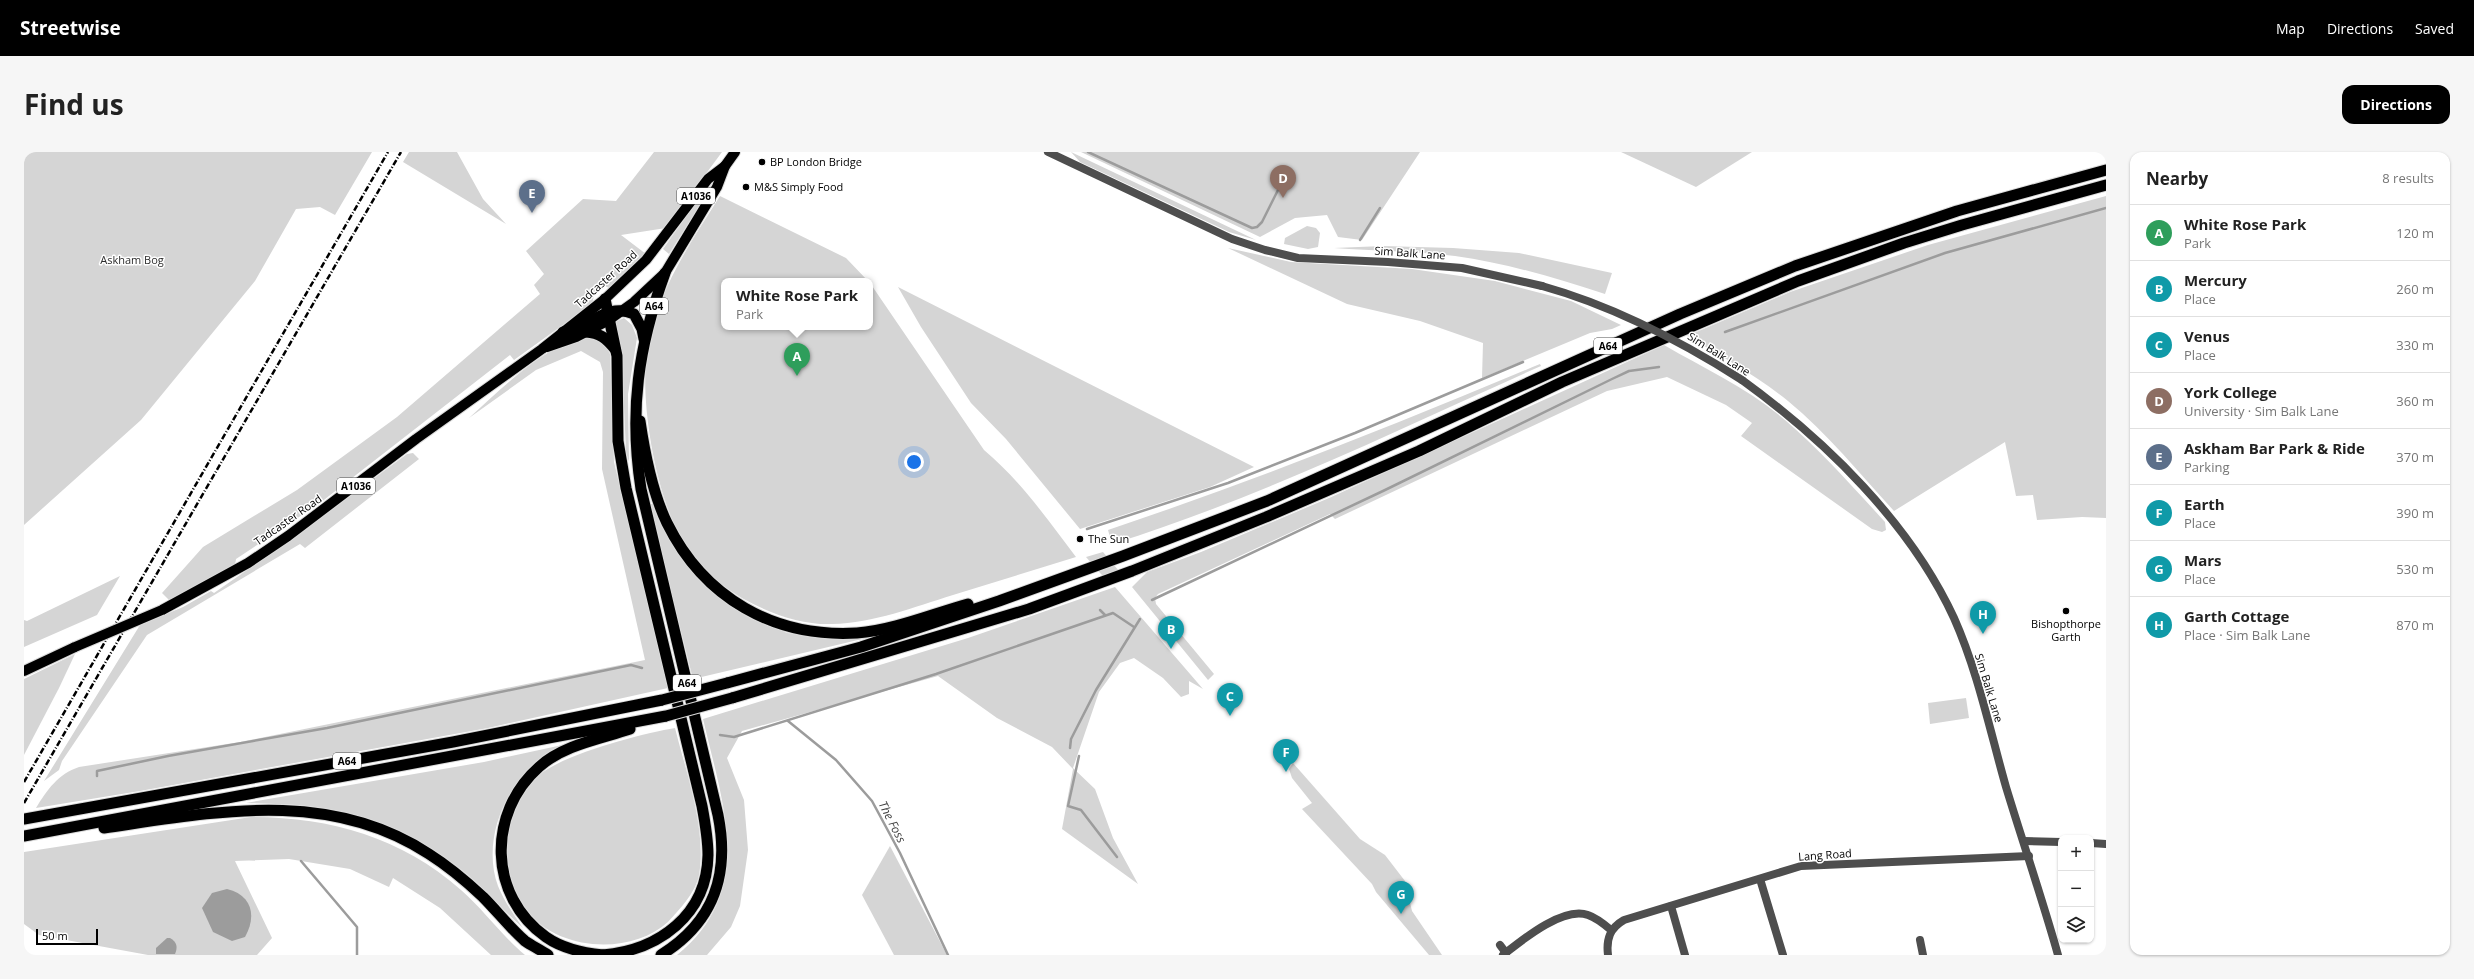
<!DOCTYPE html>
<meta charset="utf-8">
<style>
:root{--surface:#fff;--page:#f6f6f6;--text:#222;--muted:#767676;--line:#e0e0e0;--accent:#000}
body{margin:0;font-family:"Open Sans",sans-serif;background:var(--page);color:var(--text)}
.controls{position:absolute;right:12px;bottom:12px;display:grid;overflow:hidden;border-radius:8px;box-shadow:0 1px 3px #0004}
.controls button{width:36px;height:36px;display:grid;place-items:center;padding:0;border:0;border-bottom:1px solid var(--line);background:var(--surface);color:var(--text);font:20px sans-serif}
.scale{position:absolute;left:12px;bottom:10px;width:62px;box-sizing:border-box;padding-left:4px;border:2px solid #000;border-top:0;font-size:11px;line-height:14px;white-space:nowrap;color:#000;-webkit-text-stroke:3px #fff;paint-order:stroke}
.you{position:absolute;left:890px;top:310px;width:14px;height:14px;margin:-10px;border:3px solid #fff;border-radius:50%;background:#1a73e8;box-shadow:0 0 0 6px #1a73e833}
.badge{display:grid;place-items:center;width:26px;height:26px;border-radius:50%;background:var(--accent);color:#fff;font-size:13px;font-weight:700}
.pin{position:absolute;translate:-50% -33px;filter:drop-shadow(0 1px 2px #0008)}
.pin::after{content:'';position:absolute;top:21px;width:14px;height:12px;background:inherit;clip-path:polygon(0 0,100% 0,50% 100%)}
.popup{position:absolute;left:697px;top:126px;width:152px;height:52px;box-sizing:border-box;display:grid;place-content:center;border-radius:8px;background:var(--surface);filter:drop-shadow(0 1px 3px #0005);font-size:13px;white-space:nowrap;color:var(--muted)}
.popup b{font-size:15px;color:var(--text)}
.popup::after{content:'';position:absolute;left:50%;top:100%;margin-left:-8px;border:8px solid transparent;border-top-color:var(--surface)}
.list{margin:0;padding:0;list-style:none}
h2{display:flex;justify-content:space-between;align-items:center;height:52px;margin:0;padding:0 16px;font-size:17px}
h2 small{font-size:13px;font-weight:400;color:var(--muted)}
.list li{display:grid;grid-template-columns:26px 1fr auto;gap:12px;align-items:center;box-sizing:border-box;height:56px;padding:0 16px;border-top:1px solid var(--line)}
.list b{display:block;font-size:15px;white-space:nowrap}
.list p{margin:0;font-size:13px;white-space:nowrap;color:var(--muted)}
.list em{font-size:13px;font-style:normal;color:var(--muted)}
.icon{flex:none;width:22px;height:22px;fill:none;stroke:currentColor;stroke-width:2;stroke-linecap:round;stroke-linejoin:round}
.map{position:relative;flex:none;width:2082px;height:803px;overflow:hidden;border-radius:12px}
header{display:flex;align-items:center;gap:24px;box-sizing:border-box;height:56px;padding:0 20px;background:var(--accent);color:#fff}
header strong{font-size:19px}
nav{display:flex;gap:22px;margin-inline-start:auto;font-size:14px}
.intro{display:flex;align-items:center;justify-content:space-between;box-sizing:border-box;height:96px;padding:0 24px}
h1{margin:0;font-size:28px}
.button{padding:10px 18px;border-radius:12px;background:var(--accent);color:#fff;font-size:14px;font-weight:700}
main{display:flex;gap:24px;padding:0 24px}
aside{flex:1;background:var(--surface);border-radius:12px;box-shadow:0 1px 3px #0004}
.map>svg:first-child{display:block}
</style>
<header>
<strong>Streetwise</strong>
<nav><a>Map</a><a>Directions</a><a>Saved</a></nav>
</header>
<div class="intro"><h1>Find us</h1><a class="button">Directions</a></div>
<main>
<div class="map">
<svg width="2082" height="803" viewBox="0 0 2082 803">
<rect width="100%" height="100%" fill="#fff"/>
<g fill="#d5d5d5">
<polygon points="0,0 348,0 311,63 296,55 272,57 231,129 117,268 0,373"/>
<polygon points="385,0 433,0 459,47 482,72 379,10"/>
<polygon points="630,0 698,0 642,76 597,83 622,102 585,136 579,133 570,144 568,152 490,208 486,203 296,351 212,407 211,413 146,449 138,441 179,395 273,338 373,265 516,142 510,133 520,122 502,99 559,47 592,49"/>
<polygon points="1047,0 1232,88 1205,80 1056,10"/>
<polygon points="1057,0 1396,0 1338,88 1314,85 1303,63 1271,66 1236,85"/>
<polygon points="1597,0 1728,0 1672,35"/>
<polygon points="693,26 645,102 639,97 666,59"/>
<path d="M696,44L822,106L844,129H700V175H846V131L960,298C997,329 1023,367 1052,405C1011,418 970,430 929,443C890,455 850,471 808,472C761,474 697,442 668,404C634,360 615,254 623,199C632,141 665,93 696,44Z"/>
<path d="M2082,44V366L2058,365L2013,368L2009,343L1992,344L1981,290L1870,359C1836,322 1803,281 1764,249C1733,224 1697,204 1663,184L1766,140L1904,93Z"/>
<polygon points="1283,74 1292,76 1296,81 1294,95 1284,97 1260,92 1261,86"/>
<path d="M1359,94L1429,96L1495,101L1588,121L1581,142C1532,126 1482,111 1431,104C1391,99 1350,99 1310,96Z"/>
<polygon points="1204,96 1267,110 1388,117 1471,129 1547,149 1597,173 1588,177 1566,181 1458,226 1459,191 1396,169 1323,152"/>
<polygon points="874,135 1230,315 1186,335 1056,377 982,287 947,251 897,175"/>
<polygon points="600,166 608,173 613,186 604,242 605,310 602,300 599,233 591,170"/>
<path d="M565,185C577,187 581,191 586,202L590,310L644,536L464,576L116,639L12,656C23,638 34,622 55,615L216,590L621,508L578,317L579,220L576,210L557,199L512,218L445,266C478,237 521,191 565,185Z"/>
<path d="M1640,193C1681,217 1724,236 1761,268C1797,299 1829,335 1861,370L1862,378L1858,380L1848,377L1717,284L1728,271L1702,253L1643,225L1583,239L1311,367L1306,362L1134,442L1131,446L1132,452L1190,522L1184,528L1108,435L1123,420L1177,400L1305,346Z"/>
<path d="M1516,212L1517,214C1375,277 1236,346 1088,392L1084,378C1230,329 1373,272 1516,212Z"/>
<polygon points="389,301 395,307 281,396 276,392 123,483 38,609 35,618 20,629 116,473 159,455 187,439 190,441 276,381 383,302"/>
<polygon points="630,351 672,423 705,453 763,481 819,486 855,483 669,527 625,353"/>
<polygon points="1079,400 1100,425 1085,431 1062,405"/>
<polygon points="96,424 73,463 0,495 0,468 3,469"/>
<path d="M1091,435L1179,537L1165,529V542L1157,545L1139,526L1110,506L1096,511L1075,540L1049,616L1071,637L1089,686L1114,732L1038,677L1049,617L1028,595L973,566L914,524L718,579L703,606L720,648L724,698L716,754L707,775L683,803H653C733,739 698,650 679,567L944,486Z"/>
<polygon points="51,502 35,536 0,603 0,527"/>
<polygon points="1942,546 1945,566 1906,572 1904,551"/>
<path d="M651,576C662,620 683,678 675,723C672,740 656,757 644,770C608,803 535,800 503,759C499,754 494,749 491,743C483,723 481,702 484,682C488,659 498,639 514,624C537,603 619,581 651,576Z"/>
<path d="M543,592C531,600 516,606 507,615C477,644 459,693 474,734C480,749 490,763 499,776C477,757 459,734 435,716C398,689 343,663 297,656C273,652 247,652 222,651L460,610Z"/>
<polygon points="1269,611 1336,687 1361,703 1381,729 1388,759 1418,803 1405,803 1352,740 1348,732 1278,657 1288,651 1268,626 1265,617"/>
<path d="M227,665C305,665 377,685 437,738C460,758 478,784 501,803H467L416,756L369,726L365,735L326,717L265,707L211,709L248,786L233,803H124L15,783L0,772V700Z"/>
<polygon points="866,694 923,803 870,803 838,743"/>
</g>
<g fill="#9c9c9c">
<path d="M203,737C228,743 233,764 221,785L208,789L189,780L178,756L188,741Z"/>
<path d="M143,786H146C153,790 154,795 151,802H132V796Z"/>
</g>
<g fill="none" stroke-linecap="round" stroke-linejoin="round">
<g stroke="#9c9c9c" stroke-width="2.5">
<polyline points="1064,0 1228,76 1233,75 1238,70 1261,24"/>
<polyline points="1336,88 1356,56"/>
<polyline points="1701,180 1921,101 2082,56"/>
<polyline points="1063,377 1204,331 1331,281 1499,210"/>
<polyline points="1128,448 1359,339 1588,227 1605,219 1635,215"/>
<polyline points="1076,458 1081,463"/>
<polyline points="764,569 812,608 848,649 876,701 924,803"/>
<polyline points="696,583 710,585 912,522 1089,461 1110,475"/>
<polyline points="1046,596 1047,587 1072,538 1116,467"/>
<polyline points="1055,604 1044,654 1057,658 1093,705"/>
<polyline points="73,624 73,619 144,604 303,576 607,513 618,516"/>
<polyline points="277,709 333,775 333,803"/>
</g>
<defs>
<g id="primary">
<polyline points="523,195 552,185 585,168 610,150 641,121 693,35 701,14 711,0"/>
<polyline points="138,458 224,411 264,384 392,287 518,197 581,147 622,108 684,27 701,14"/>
<polyline points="0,519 51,495"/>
</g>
<g id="trunk">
<path d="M539,180C546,178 554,177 560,173C577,164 590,153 610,162L618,177L620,187"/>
<path d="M562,180C576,181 582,186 591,197"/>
<path d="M616,269C621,303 628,340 643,371C680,446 750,486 833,481C870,478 908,462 944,452"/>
<polyline points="703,531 837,495 975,449 1099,404 1243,349 1656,162 1771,114 1933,59 2082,18"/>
<polyline points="708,546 1005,457 1108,419 1242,365 1395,299 1538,230 1774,129 1880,91 1938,73 2082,33"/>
<polyline points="0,667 429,590 638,548"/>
<path d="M80,676C190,660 305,636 405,702C424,714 442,729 459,745C473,759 486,776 501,789C508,794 517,798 524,803"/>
<polyline points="0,684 642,564"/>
<path d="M579,803C635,798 683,763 684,703C684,686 681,670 678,654L602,336L594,289L593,204L581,147"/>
<path d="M579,803C559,801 539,797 522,785C464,744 463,661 515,615C539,593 576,587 606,577"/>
<path d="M637,803C690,770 706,723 694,663L617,337C605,259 614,195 641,121"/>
</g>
</defs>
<use href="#primary" stroke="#dbdbdb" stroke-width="12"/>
<use href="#trunk" stroke="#dbdbdb" stroke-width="13"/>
<g stroke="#4e4e4e" stroke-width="8">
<polyline points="1736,727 1759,803"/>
<polyline points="1647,754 1661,803"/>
<polyline points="1896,788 1899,803"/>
<polyline points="1476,793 1482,801"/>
<path d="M1479,803C1498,788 1539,754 1564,763C1573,766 1580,772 1587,778"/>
<path d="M1584,803C1582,787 1586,776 1600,768L1777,714L2005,704"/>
</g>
<g stroke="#4e4e4e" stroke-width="8">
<polyline points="1024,0 1208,87 1241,98 1274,106 1364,110 1438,116 1518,134"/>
<path d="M1718,228C1802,289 1886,371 1930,466C1954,520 1966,579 1982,635C1999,691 2018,746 2034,803"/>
<polyline points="2000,689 2037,690"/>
<polyline points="2067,691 2082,692"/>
</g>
<use href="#primary" stroke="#000" stroke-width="10"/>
<use href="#trunk" stroke="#000" stroke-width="11"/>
<g stroke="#000" stroke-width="2.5" stroke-dasharray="6 2 1 2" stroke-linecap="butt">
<polyline points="0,630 364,0"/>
<polyline points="0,651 377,0"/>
</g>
<defs>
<polyline id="primary-bridge" points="51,495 138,458"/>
<g id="trunk-bridge">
<polyline points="638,548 703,531"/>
<polyline points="642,564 708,546"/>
</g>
</defs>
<use href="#primary-bridge" stroke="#dbdbdb" stroke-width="12" stroke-linecap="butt"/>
<use href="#trunk-bridge" stroke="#dbdbdb" stroke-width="13" stroke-linecap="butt"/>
<path stroke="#4e4e4e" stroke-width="8" d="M1518,134C1590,154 1655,188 1718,228"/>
<use href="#primary-bridge" stroke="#000" stroke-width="10"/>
<use href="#trunk-bridge" stroke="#000" stroke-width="11"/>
</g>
<g fill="#000" stroke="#fff" stroke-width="1.5">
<circle cx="738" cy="10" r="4"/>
<circle cx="722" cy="35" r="4"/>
<circle cx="1056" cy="387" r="4"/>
<circle cx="2042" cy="459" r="4"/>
</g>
<g text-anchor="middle" stroke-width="3" stroke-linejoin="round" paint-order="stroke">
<g fill="#fff" stroke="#4c4c4c" stroke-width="1">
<rect x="653" y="36" width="38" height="16" rx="3"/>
<rect x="616" y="146" width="28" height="16" rx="3"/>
<rect x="1570" y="186" width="28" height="16" rx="3"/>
<rect x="313" y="326" width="38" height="16" rx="3"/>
<rect x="649" y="523" width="28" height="16" rx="3"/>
<rect x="309" y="601" width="28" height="16" rx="3"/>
</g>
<g font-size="10" font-weight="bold" fill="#000">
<text x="672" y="48">A1036</text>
<text x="630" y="158">A64</text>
<text x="1584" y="198">A64</text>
<text x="332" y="338">A1036</text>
<text x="663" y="535">A64</text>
<text x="323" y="613">A64</text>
</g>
<g font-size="11" fill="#000" stroke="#fff" text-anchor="start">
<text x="746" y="14">BP London Bridge</text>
<text x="730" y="39">M&amp;S Simply Food</text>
<text x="1064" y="391">The Sun</text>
<text x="2042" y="476" text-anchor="middle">Bishopthorpe<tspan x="2042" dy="13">Garth</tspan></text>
</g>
<g font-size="11" fill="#000" stroke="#fff">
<text transform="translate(1386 101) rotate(4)" y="4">Sim Balk Lane</text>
<text transform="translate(582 127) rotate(-42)" y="4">Tadcaster Road</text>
<text transform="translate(1695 202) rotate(32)" y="4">Sim Balk Lane</text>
<text transform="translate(264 368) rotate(-35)" y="4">Tadcaster Road</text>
<text transform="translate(1965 536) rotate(73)" y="4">Sim Balk Lane</text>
<text transform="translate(1801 703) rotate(-4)" y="4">Lang Road</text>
</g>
<g font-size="11" fill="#2c2c2c" stroke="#fff">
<text x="108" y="112">Askham Bog</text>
</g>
<g font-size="12" font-style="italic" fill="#3d3d3d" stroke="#fff">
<text transform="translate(868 670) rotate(63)" y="4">The Foss</text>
</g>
</g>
</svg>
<div class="controls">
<button>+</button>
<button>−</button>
<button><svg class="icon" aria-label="layers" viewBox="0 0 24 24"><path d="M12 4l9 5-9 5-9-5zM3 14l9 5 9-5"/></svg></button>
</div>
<div class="scale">50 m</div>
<div class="you"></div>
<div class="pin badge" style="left:773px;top:224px;background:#2e9e5b">A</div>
<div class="popup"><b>White Rose Park</b>Park</div>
<div class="pin badge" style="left:1147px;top:497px;background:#0f9aa8">B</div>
<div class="pin badge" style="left:1206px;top:564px;background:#0f9aa8">C</div>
<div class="pin badge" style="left:1259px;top:46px;background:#8d6e63">D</div>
<div class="pin badge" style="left:508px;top:61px;background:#5c6f8a">E</div>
<div class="pin badge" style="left:1262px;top:620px;background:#0f9aa8">F</div>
<div class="pin badge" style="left:1377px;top:762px;background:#0f9aa8">G</div>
<div class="pin badge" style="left:1959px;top:482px;background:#0f9aa8">H</div>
</div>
<aside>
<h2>Nearby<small>8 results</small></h2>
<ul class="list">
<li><span class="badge" style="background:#2e9e5b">A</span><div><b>White Rose Park</b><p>Park</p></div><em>120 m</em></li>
<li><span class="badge" style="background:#0f9aa8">B</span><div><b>Mercury</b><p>Place</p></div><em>260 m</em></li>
<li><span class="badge" style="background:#0f9aa8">C</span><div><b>Venus</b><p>Place</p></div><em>330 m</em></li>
<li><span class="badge" style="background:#8d6e63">D</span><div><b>York College</b><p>University · Sim Balk Lane</p></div><em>360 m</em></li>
<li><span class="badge" style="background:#5c6f8a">E</span><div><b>Askham Bar Park &amp; Ride</b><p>Parking</p></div><em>370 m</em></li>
<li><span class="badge" style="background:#0f9aa8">F</span><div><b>Earth</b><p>Place</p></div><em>390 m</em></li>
<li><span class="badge" style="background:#0f9aa8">G</span><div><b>Mars</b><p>Place</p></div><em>530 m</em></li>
<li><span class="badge" style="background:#0f9aa8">H</span><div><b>Garth Cottage</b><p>Place · Sim Balk Lane</p></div><em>870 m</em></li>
</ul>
</aside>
</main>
